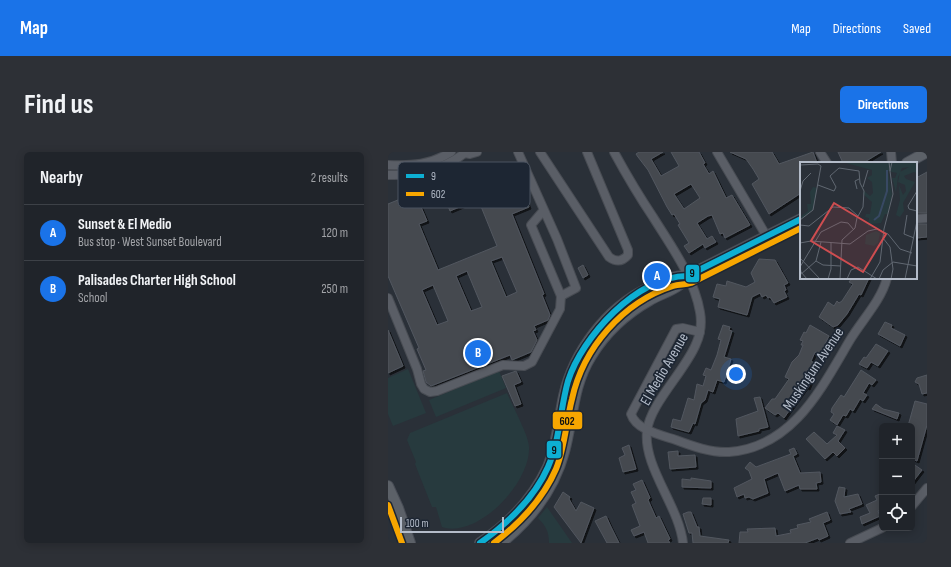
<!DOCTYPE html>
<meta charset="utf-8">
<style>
:root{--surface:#20242a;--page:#2d3036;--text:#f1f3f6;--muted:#a2a4a8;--line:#3d4147;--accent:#1a73e8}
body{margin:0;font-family:"Sofia Sans Condensed",sans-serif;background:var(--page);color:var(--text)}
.controls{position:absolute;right:12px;bottom:12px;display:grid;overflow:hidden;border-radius:6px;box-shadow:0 2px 10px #0003}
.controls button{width:36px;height:36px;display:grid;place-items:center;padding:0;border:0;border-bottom:1px solid var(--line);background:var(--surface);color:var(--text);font:20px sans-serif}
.scale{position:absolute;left:12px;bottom:10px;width:104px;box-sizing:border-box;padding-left:4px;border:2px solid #b4bcc9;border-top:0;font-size:11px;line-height:14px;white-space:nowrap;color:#b4bcc9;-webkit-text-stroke:3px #1d2633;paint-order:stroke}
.you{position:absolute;left:348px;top:222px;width:14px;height:14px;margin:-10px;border:3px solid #fff;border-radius:50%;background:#1a73e8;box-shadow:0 0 0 6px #1a73e833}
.badge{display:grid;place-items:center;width:26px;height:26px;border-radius:50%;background:var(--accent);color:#fff;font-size:13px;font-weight:700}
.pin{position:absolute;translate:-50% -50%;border:2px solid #fff;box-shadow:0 1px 4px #0006}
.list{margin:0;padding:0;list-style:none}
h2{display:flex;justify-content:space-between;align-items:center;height:52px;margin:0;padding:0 16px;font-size:17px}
h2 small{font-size:13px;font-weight:400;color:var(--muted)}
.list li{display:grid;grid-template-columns:26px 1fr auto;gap:12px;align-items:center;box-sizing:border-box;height:56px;padding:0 16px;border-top:1px solid var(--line)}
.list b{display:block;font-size:15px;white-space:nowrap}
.list p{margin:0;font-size:13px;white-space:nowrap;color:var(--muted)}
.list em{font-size:13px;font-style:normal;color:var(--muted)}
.icon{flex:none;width:22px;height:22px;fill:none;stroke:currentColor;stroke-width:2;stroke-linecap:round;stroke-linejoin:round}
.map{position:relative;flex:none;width:539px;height:391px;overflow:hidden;border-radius:6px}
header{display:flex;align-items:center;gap:24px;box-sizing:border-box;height:56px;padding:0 20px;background:var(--accent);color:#fff}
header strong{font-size:19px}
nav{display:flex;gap:22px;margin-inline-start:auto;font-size:14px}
.intro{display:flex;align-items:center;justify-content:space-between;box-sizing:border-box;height:96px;padding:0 24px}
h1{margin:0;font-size:28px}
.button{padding:10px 18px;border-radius:6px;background:var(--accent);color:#fff;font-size:14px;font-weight:700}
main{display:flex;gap:24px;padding:0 24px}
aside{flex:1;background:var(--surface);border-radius:6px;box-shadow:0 2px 10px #0003}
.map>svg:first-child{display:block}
</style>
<header>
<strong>Map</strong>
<nav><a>Map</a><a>Directions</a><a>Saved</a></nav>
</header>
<div class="intro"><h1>Find us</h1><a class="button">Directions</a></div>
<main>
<aside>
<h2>Nearby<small>2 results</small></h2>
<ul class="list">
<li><span class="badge">A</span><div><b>Sunset &amp; El Medio</b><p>Bus stop · West Sunset Boulevard</p></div><em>120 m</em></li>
<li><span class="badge">B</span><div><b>Palisades Charter High School</b><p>School</p></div><em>250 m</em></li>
</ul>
</aside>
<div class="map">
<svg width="539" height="391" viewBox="0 0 539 391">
<defs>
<filter id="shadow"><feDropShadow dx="2" dy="2" stdDeviation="0" flood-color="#0009"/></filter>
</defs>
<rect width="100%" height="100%" fill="#2a3038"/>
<g fill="#273a3e">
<polygon points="20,217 38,261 5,274 0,262 0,226"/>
<polygon points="111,219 118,236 48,265 41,248"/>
<path d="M119,241C124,253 141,284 141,295C143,330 90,387 54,375L48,355H44L27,312L28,310L19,288L22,281Z"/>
<path d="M159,355L184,391H161C161,380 158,374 150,366Z"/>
</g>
<g fill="#444950" stroke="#52575f" fill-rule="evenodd" filter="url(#shadow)">
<path d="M251,0H275L263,7L273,24L291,14L283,0H311L317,11L315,12L321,22L325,19L338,46L344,43L362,73L337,86L335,81L332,82L324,63L320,64L309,71L319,87L324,84L328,90L317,96L315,92L301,101L296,94L301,91L290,73L292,72L286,62L284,63L279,55L260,18L250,5L248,2ZM303,32L312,46L296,57L286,42Z"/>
<polygon points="342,0 384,0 391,12 425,0 429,11 413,11 413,41 381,62 364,32 371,27 365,17 358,7"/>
<polygon points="450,0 493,0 475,11 455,11"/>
<path d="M103,11L113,33L130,26L141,55L124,62L156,142L154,143L162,163L160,168L146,174L148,178L145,179L149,188L143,200L124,208L122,203L43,234L38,230L35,219L38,218L29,197L31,196L0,124V52L27,41L39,69L31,72L50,118L109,94L90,47L62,59L51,32ZM114,105L129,140L118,145L103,109ZM79,119L94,155L83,159L68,124ZM45,133L60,169L49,173L34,138Z"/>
<polygon points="539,20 539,61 528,61 528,26"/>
<polygon points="528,72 539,72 539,85 528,86"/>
<polygon points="371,107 387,108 400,131 396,133 398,138 396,139 399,145 386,151 382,145 380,146 378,143 374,145 372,141 364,145 359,163 330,155 332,147 325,145 329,132 338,134 339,129 358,135 367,130 363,121"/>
<polygon points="195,113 200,123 195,126 190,116"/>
<polygon points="464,126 481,126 473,143 471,142 459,162 450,173 445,175 431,165 440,150 446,154 449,149 451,151 454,149 465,132 461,130"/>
<polygon points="497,170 504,173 503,176 517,183 512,194 490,182"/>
<polygon points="335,173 342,175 341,178 344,179 336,205 343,207 336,230 329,228 325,240 320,238 317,248 313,251 307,272 305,271 301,280 283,275 285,267 293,269 300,246 306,248 309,232 315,234 318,224 315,223 318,216 323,218 329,203 333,188 330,187"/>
<polygon points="422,173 441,184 432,202 427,200 423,209 426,211 421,223 423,224 421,228 423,229 420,236 418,235 396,266 390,261 387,263 377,256 384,247 387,247 401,227 397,225 404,210 411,203 415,193 413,193 415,189 412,188 416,180 418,181"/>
<polygon points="0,178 15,214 0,221"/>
<polygon points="488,192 500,199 490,214 483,210 479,216 471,212 476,205 478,206"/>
<polygon points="473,218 488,228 484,233 481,231 475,241 479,243 475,249 472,247 465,259 462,257 458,264 455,263 449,273 442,268 446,262 443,260 444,256 453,243 456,245"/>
<polygon points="128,219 133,230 126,233 133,252 127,254 114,224"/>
<polygon points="539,223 539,241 534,242 531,232 527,230 529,226"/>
<polygon points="372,245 380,275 371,277 371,279 350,284 348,267 370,259 366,246"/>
<polygon points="527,249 539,252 539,273 529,309 524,307 524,274 520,274"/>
<polygon points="488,252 495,257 511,261 509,267 484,257"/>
<polygon points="449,274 457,278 450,289 457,296 449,304 445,300 437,307 418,287 426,280 439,292 449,283 445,281"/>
<polygon points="241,293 248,317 235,320 231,306 237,303 234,296"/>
<polygon points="406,296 409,302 405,304 412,321 432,320 433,330 428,331 429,337 412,337 411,333 397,339 390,321 376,327 380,341 365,347 361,345 357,346 356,342 349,345 346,336 364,327 361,319 357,316 362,310 368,315 403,302 401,298"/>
<polygon points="290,299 290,304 307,303 308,315 282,317 280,300"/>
<polygon points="524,311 534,318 524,331"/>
<polygon points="303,326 323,329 323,336 294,335 294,327 303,328"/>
<polygon points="254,328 262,346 260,348 268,366 271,364 282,387 280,388 282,391 260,391 256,380 246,384 243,378 252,374 244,353 248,351 243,340 248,338 245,332"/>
<polygon points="451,335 457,336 456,345 470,342 474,352 461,357 463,360 452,362 447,349"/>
<polygon points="175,340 182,345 181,347 188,359 193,350 206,356 193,391 166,355"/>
<polygon points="494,341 494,359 493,357 490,359 492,364 474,372 472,365 482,361 478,353 489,348 487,344"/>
<polygon points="315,346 323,346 323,353 314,352"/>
<polygon points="300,360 303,360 309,375 311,375 312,384 341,388 340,391 305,391 304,381 301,381 295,362"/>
<polygon points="439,360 442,368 435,371 440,384 431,388 430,386 417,391 351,391 352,380 360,380 359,377 387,376 388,384 403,381 402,378 410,376 409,373 423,370 421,367"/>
<polygon points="218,364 223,375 231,391 219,391 207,369"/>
</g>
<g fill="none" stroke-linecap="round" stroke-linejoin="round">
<defs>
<g id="minor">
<polyline points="130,0 169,87 188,136 173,144 143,73 155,59"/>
<path d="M152,0L221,105C228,110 234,110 240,103V98L199,0"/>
<path d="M226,0C238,22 251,44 265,65C283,94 306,125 312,160C314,171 313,181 308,192C297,219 262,252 259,279C255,315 291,354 295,391"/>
<polyline points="329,0 379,85"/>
<polyline points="432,0 439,11"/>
<polyline points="503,0 504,11"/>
<polyline points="77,1 82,2 89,0"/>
<path d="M0,13C25,14 42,13 63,0"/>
<path d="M0,23C29,24 55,18 78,0"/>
<polyline points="528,67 539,66"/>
<polyline points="0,146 29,217 33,232 36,237 42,240 49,239 115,213 136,214 144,210 172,157 173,144"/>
<path d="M312,180L295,176L288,177L243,262C248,278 273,283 288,288C304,294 323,301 341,300C405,295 433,237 462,188C474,168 493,149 499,126"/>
<polyline points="524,354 539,336"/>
<polyline points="462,391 494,376"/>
</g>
<g id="major">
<polyline points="519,11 539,0"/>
<polyline points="0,334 10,356 22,391"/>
<path d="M92,391C121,372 145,347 160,315C169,293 171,268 176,244C186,200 218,157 259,137C272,131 284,123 299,124L413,67"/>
<path d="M113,391C143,367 166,337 176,300C185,267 184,234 203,204C217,181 239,161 262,148C275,140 291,138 299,124"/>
</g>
</defs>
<use href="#minor" stroke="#484c53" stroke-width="10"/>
<use href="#major" stroke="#484c55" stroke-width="12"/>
<use href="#minor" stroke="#5a5e66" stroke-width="8"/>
<use href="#major" stroke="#5c6168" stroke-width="10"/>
<defs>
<path id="bus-1" d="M92,391C120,371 146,347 160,315C172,288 172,257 180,229C194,185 249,124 299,124L413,67"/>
<g id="bus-2">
<polyline points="0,353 14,391"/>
<path d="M106,391C131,372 155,347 168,317C177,295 178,270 184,247C195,196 235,150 285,134C291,132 297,133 303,131L413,76"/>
</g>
</defs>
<use href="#bus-1" stroke="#1d2633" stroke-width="9"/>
<use href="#bus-2" stroke="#1d2633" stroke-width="9"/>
<use href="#bus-1" stroke="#0dafd3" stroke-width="6"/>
<use href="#bus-2" stroke="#f7a600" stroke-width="6"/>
</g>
<g text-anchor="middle" stroke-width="3.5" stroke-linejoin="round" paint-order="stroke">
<g font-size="15" fill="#b4bcc9" stroke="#1d2633">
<text transform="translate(276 217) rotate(-60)" y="5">El Medio Avenue</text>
<text transform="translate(425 217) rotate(-56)" y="5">Muskingum Avenue</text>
</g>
</g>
<g transform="translate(412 10)">
<rect width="117" height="117" fill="#2a3038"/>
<path d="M42,0H117V11L114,10L104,14L106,17L115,20L103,41L104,49L100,55L96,53L100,38L99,23L103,33L106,29L105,23L98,20L100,10L109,5L102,6L98,15L96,30L92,16H95L97,11L88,9L92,32L88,52H85L81,61L71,62L68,66L69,56L65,55L66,52H70L72,40L63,32L64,29L70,34L73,31L72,20L67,16L72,13V8ZM13,25L17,26L13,48L0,58V55L8,49L7,42H11L10,30ZM76,69L80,71L78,81L74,84L65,82L66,73Z" fill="#273a3e"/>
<path fill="none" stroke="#384963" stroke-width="2" d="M74,58L79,54L87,29V8"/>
<path fill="none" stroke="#616872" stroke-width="1" d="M89,0L90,9L92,0M0,3L18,2L21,4M39,6L59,9L60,21L64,29L63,45L57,56L55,66L42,78L40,117M18,23L34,29L36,25L30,14L39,6M63,25L68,8M57,27L55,19L59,17M0,29L3,19L11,11M117,29L108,44L109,47L117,49M107,53L104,72L114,76M0,58L13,48L21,4M0,63L9,64L33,45L49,46L58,54M84,67L93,32L90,9M83,76L90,85L93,107L91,117M0,81L11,79L50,82L68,69L77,67L88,72L100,87L112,91M0,96L20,117M16,99L23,103L41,104M0,113L16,99L21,80M7,117L1,110L0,105L21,70L41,60L48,61L54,68M28,117L31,107V81M47,117L51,108L58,105L77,117M70,117L80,100L84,67M79,117L83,108L93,100L117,104M105,117L117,59"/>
<path fill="#ce4d50" fill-opacity="0.15" stroke="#ce4d50" stroke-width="2" d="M34,41L86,72L63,110L11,79Z"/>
<rect width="117" height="117" fill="none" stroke="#b4bcc9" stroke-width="2"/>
</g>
<rect x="10" y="10" width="132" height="46" rx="6" fill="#1d2633" stroke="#4a5360" stroke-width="1"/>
<rect x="18" y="22" width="18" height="4" fill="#0dafd3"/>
<rect x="18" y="40" width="18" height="4" fill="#f7a600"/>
<g font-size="11" fill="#b4bcc9">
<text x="43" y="28">9</text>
<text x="43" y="46">602</text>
</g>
<g stroke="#1d2633" stroke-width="1.5">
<rect x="297" y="112" width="15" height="19" rx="4" fill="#0dafd3"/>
<rect x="164" y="259" width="31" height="19" rx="4" fill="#f7a600"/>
<rect x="158" y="288" width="16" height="19" rx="4" fill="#0dafd3"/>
</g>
<g font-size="11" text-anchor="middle" font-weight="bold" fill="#111">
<text x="304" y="125">9</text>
<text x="179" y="273">602</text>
<text x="166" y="302">9</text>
</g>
</svg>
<div class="controls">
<button>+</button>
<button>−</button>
<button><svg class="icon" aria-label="locate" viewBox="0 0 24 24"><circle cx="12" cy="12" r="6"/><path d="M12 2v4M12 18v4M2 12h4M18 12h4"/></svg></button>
</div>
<div class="scale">100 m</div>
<div class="you"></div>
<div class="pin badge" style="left:269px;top:124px">A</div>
<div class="pin badge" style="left:90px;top:201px">B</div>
</div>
</main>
